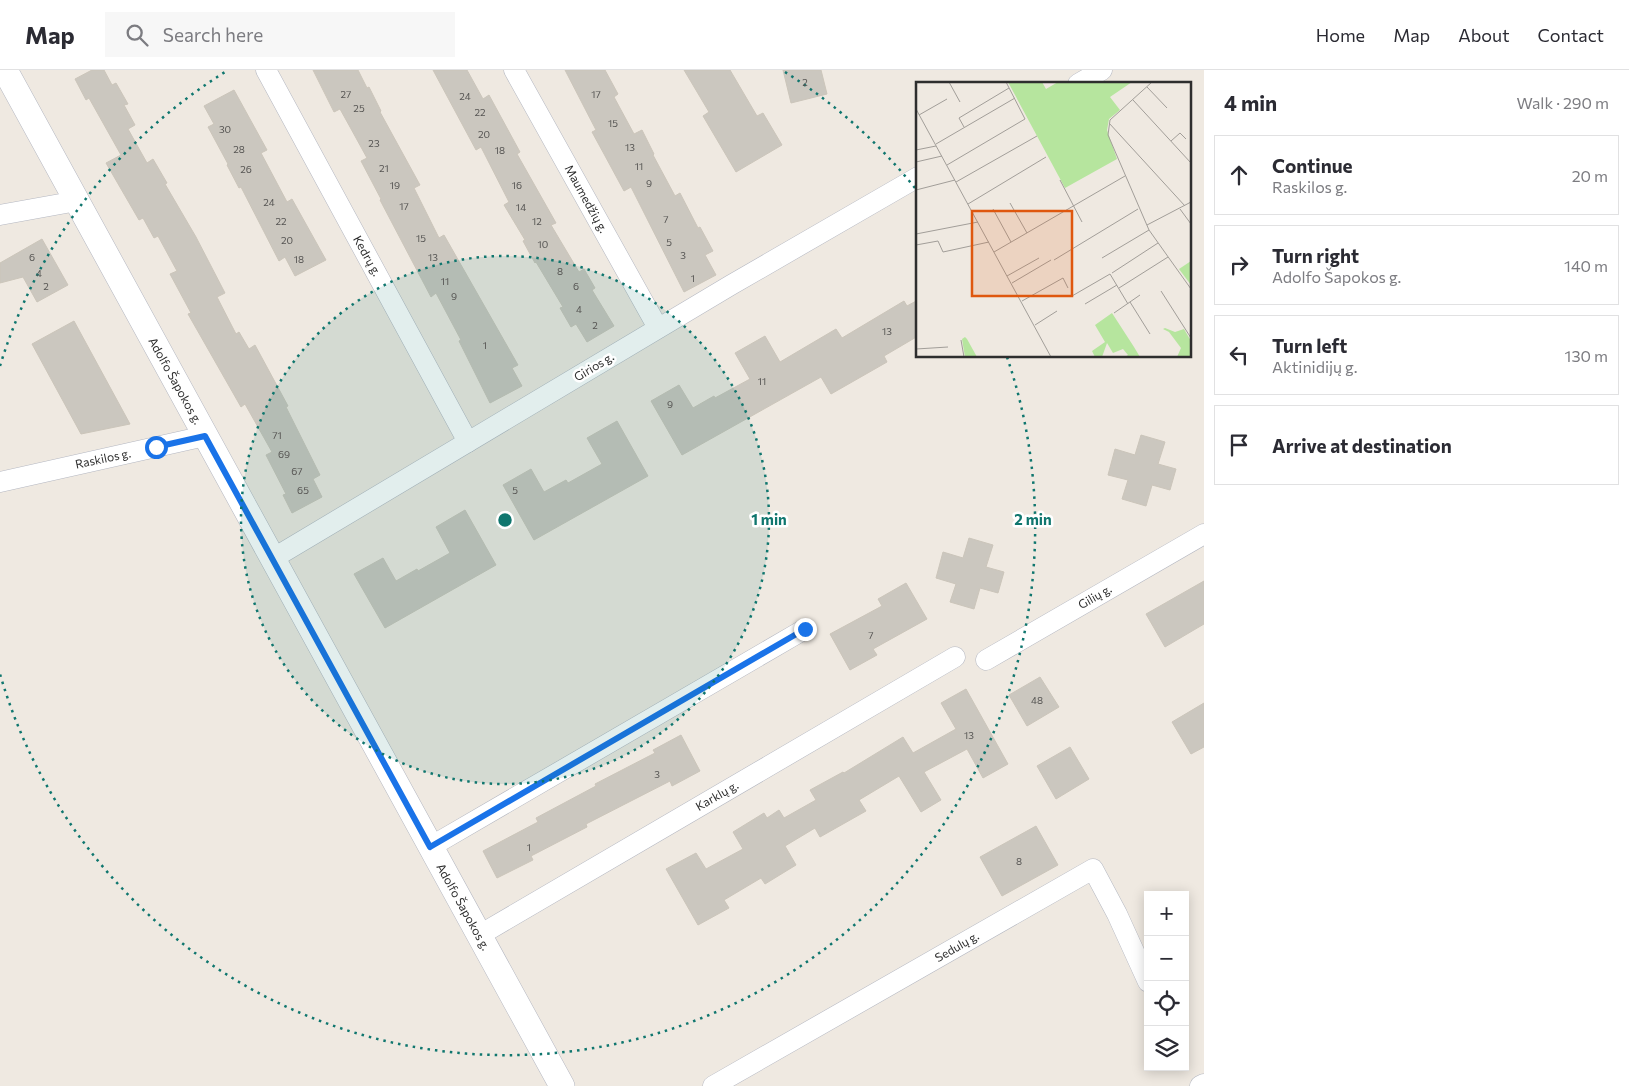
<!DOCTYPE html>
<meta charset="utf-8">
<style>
:root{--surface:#fff;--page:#f7f7f7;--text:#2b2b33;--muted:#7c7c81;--line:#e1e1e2}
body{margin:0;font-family:Commissioner,sans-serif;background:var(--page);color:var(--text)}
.controls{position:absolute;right:15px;bottom:15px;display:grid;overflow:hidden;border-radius:0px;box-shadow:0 2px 12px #0003}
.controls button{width:45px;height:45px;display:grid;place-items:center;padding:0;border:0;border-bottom:1px solid var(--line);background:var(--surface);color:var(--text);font:25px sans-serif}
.stop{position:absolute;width:15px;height:15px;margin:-11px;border:4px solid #1a73e8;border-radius:50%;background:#fff}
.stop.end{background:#1a73e8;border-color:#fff;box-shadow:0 1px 5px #0008}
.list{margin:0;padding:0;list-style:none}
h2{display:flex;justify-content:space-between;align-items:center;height:65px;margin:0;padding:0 20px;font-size:21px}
h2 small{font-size:16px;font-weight:400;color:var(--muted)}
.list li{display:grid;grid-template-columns:32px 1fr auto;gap:15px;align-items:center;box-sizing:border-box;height:80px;margin:0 10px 10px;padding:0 10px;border:1px solid var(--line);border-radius:0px}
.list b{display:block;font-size:19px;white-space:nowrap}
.list p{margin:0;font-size:16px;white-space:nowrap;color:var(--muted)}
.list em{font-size:16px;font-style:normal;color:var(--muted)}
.icon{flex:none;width:28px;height:28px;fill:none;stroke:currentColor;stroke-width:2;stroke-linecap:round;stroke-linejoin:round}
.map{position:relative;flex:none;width:1204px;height:1016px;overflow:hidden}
header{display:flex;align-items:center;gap:30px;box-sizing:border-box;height:70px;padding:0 25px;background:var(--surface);border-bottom:1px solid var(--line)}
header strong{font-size:24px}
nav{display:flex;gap:28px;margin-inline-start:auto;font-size:18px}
.search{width:350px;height:45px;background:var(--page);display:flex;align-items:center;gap:12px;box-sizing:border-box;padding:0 18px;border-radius:0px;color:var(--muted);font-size:19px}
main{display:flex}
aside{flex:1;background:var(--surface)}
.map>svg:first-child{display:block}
</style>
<header>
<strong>Map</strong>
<div class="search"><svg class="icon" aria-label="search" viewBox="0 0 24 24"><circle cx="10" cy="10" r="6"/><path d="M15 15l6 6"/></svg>Search here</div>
<nav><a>Home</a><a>Map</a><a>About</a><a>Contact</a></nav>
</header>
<main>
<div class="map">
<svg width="1204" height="1016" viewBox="0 0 1204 1016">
<rect width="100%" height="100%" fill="#efe9e1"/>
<g fill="#cbc7bf" stroke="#cbc5ba">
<polygon points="92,0 104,0 112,15 116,13 128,34 124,35 135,55 128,59 147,93 153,89 167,113 165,114 196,167 225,223 217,227 236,264 239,262 249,279 255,275 288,336 286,337 320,405 313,409 322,427 292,443 283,425 286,424 266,385 272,382 245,334 241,337 188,244 191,243 170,204 177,201 158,166 154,168 143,148 139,150 106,93 121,85 89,28 86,30 75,9"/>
<polygon points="313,0 358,0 367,18 369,17 381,41 380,42 420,115 414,118 439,168 444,165 518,295 512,298 522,316 490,333 459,271 461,270 436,223 431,227 380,130 381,129 361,91 367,88 350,57 340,39 334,42"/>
<polygon points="433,0 467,0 483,29 489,25 520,82 517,84 556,153 551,155 579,202 584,199 595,218 592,220 614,256 587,272 576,254 571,257 560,238 563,237 536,192 535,193 523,171 525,170 504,135 509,132 481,77 476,80"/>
<polygon points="565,0 605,0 618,24 614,27 634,64 642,60 654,84 653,85 675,126 680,123 698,158 700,157 713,181 705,185 716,205 684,222 631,117 624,121 604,84 592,62 596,60"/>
<polygon points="684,0 730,0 757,46 763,43 782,75 736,102 703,46 709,42"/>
<polygon points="783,0 821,0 827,24 791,33"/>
<polygon points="234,20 267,80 261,83 287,132 292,129 326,190 295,206 285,187 279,191 241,117 239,118 227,95 228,94 208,57 214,54 204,36"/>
<polygon points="42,169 68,215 37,232 23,207 0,213 0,193"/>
<polygon points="918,230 918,266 884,286 887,292 831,324 821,307 682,385 651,331 679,315 693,338 714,326 715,328 750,309 735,283 765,266 780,292 836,259 842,268 904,231 907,236"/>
<polygon points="74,251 130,354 81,364 32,274"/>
<polygon points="617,351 648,406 534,470 503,415 531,399 544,422 566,410 568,413 602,394 587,368"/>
<polygon points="1141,365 1165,372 1158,394 1176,399 1170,420 1152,415 1146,436 1122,429 1128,410 1108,405 1115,379 1135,385"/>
<polygon points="465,440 496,495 385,558 354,504 383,488 396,511 417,499 418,501 450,483 436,457"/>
<polygon points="969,468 993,475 986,497 1004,502 998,523 980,518 974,539 950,532 956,514 936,508 943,482 963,488"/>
<polygon points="1204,511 1204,554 1165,577 1146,544"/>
<polygon points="906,513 927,549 873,579 877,585 850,600 830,564 882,536 878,529"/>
<polygon points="1040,607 1059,637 1027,656 1009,625"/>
<polygon points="966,619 1008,694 983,708 967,679 924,702 941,730 921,742 899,706 859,730 866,741 820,767 815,758 785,776 796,795 765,814 761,808 724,830 729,838 698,855 666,799 696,783 706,799 743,779 733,762 764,743 767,748 779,740 784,748 816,730 810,720 843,702 844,703 903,667 913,683 956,659 941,633"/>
<polygon points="1204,633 1204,677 1191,684 1172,652"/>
<polygon points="681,665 700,701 672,716 670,711 586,754 587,757 531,786 533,790 497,808 483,781 538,752 536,748 596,716 595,714 655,683 653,680"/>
<polygon points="1070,677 1089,709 1056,729 1037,696"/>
<polygon points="1036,756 1058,795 1002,826 980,787"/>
</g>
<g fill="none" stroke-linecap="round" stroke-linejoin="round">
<defs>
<g id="minor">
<polyline points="266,0 468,372"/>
<polyline points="514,0 658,258"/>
<polyline points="1078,14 1102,0"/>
<polyline points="0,145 77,131"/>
<polyline points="0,412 205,366"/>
<polyline points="272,489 731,215 918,107"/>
<polyline points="986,590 1204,464"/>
<polyline points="430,777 805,559"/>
<polyline points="478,866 955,587"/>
<polyline points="713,1016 1093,799 1117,844 1148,912"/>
<polyline points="1200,1016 1204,1014"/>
</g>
<polyline id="tertiary" points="5,0 562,1016"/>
</defs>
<use href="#minor" stroke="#b4b7c1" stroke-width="21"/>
<use href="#tertiary" stroke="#b4b7c1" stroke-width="26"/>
<use href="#minor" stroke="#fff" stroke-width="20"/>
<use href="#tertiary" stroke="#fff" stroke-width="25"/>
</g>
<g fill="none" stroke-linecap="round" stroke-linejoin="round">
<polyline stroke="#1a73e8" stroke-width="6" points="156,377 205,366 430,777 805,559"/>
</g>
<circle cx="505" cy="450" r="264" fill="#0f766e" fill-opacity=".12"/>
<g fill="none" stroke="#0f766e" stroke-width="2.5" stroke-dasharray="2.5 5">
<circle cx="505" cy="450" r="264"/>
<path d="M0 296A528 528 0 0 1 225 2M785 2A528 528 0 0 1 915 118M1007 287A528 528 0 1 1 0 604"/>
</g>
<g text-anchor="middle" stroke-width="5" stroke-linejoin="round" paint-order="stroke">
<g font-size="10" fill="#555452">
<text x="805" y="16">2</text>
<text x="346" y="28">27</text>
<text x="596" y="28">17</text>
<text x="465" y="30">24</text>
<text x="359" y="42">25</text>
<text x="480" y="46">22</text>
<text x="613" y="57">15</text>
<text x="225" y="63">30</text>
<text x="484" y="68">20</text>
<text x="374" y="77">23</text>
<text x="630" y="81">13</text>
<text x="239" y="83">28</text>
<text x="500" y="84">18</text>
<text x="639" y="100">11</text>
<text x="384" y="102">21</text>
<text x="246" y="103">26</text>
<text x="649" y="117">9</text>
<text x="395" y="119">19</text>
<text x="517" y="119">16</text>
<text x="269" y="136">24</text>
<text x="404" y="140">17</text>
<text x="521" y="141">14</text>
<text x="666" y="153">7</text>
<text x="281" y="155">22</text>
<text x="537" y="155">12</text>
<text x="421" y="172">15</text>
<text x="287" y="174">20</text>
<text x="669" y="176">5</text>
<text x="543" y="178">10</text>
<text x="683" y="189">3</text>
<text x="32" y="191">6</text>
<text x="433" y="191">13</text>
<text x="299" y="193">18</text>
<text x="560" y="205">8</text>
<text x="39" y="207">4</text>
<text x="693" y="212">1</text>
<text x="445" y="215">11</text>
<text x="46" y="220">2</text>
<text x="576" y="220">6</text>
<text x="454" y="230">9</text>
<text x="579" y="243">4</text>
<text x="595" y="259">2</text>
<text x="887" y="265">13</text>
<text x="485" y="279">1</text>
<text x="762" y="315">11</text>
<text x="670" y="338">9</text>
<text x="277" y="369">71</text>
<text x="284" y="388">69</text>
<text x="297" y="405">67</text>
<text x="303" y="424">65</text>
<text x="515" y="424">5</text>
<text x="871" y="569">7</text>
<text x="1037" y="634">48</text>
<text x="969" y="669">13</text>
<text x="657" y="708">3</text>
<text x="529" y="781">1</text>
<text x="1019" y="795">8</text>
</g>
<g font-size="12" fill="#2e2e2e" stroke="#fff">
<text transform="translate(586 129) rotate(61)" y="4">Maumedžių g.</text>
<text transform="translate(367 186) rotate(61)" y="4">Kedrų g.</text>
<text transform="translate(594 297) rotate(-31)" y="4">Girios g.</text>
<text transform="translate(175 311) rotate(61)" y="4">Adolfo Šapokos g.</text>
<text transform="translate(103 389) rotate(-12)" y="4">Raskilos g.</text>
<text transform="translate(1095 527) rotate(-30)" y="4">Gilių g.</text>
<text transform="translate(717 726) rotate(-30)" y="4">Karklų g.</text>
<text transform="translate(463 837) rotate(61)" y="4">Adolfo Šapokos g.</text>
<text transform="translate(957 877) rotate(-30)" y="4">Sedulų g.</text>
</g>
</g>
<g transform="translate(916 12)">
<rect width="275" height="275" fill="#efe9e1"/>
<path d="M92,0H126L130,7L142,0H216L194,15L204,28L193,37L191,48L201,77L149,106ZM275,179V203L263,187ZM196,231L218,265L224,275H209L212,273L207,267L197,271L191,261L186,275H179L176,269L189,260L179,243ZM249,246L259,250L268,247L275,259V275H261L265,266L253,250L247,247ZM49,255L51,257L61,275H49L46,257Z" fill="#b6e59e"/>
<path fill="none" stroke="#a29e99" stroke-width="1" d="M33,0L44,20M236,0L194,38L192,53L233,148L275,207M231,5L251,26M217,18L275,81M0,27L135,275M3,33L31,17M193,41L269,124M48,45L43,36L93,6M255,59L264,51L270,57M20,62L99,16M0,68L20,64M0,80L26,74M31,83L109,37L90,0M144,98L166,140M40,100L121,54M0,108L39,98M94,121L111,151M52,122L130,75M77,127L95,160M264,127L275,142M231,143L275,120M0,152L62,140M0,163L22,159L27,170L73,160M78,170L209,94M186,176L233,148M138,178L222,127M196,191L242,161M91,194L123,176M96,201L135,178M203,206L252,175M245,209L275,256M156,214L194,192L212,222M106,219L147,196L152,206M214,220L234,252M169,222L201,203M198,231L224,213M119,243L141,229M45,258L48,275M0,267L32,265"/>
<path fill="#df570e" fill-opacity="0.15" stroke="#df570e" stroke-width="2.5" d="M56,129H156V214H56Z"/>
<rect width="275" height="275" fill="none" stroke="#2e2e2e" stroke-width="2.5"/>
</g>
<circle cx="505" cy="450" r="8" fill="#0f766e" stroke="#fff" stroke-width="2.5"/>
<g font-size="15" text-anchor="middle" font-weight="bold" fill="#0f766e" stroke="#fff" stroke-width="5" stroke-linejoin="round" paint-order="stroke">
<text x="769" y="455">1 min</text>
<text x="1033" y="455">2 min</text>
</g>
</svg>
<div class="controls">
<button>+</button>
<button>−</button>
<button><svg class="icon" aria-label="locate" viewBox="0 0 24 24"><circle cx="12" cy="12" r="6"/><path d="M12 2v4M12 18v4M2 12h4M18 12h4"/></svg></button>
<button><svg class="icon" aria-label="layers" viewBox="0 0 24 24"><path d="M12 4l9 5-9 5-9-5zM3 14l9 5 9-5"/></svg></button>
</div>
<div class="stop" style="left:156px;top:377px"></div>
<div class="stop end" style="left:805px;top:559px"></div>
</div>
<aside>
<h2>4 min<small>Walk · 290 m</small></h2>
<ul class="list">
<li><svg class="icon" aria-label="ahead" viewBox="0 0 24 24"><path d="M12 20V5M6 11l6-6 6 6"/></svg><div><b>Continue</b><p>Raskilos g.</p></div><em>20 m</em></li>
<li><svg class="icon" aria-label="right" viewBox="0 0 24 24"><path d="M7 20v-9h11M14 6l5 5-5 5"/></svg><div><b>Turn right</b><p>Adolfo Šapokos g.</p></div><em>140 m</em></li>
<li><svg class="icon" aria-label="left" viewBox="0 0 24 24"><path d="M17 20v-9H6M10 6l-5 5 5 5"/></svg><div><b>Turn left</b><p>Aktinidijų g.</p></div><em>130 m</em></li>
<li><svg class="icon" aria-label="arrive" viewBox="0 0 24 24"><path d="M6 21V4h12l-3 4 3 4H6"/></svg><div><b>Arrive at destination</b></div></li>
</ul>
</aside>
</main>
